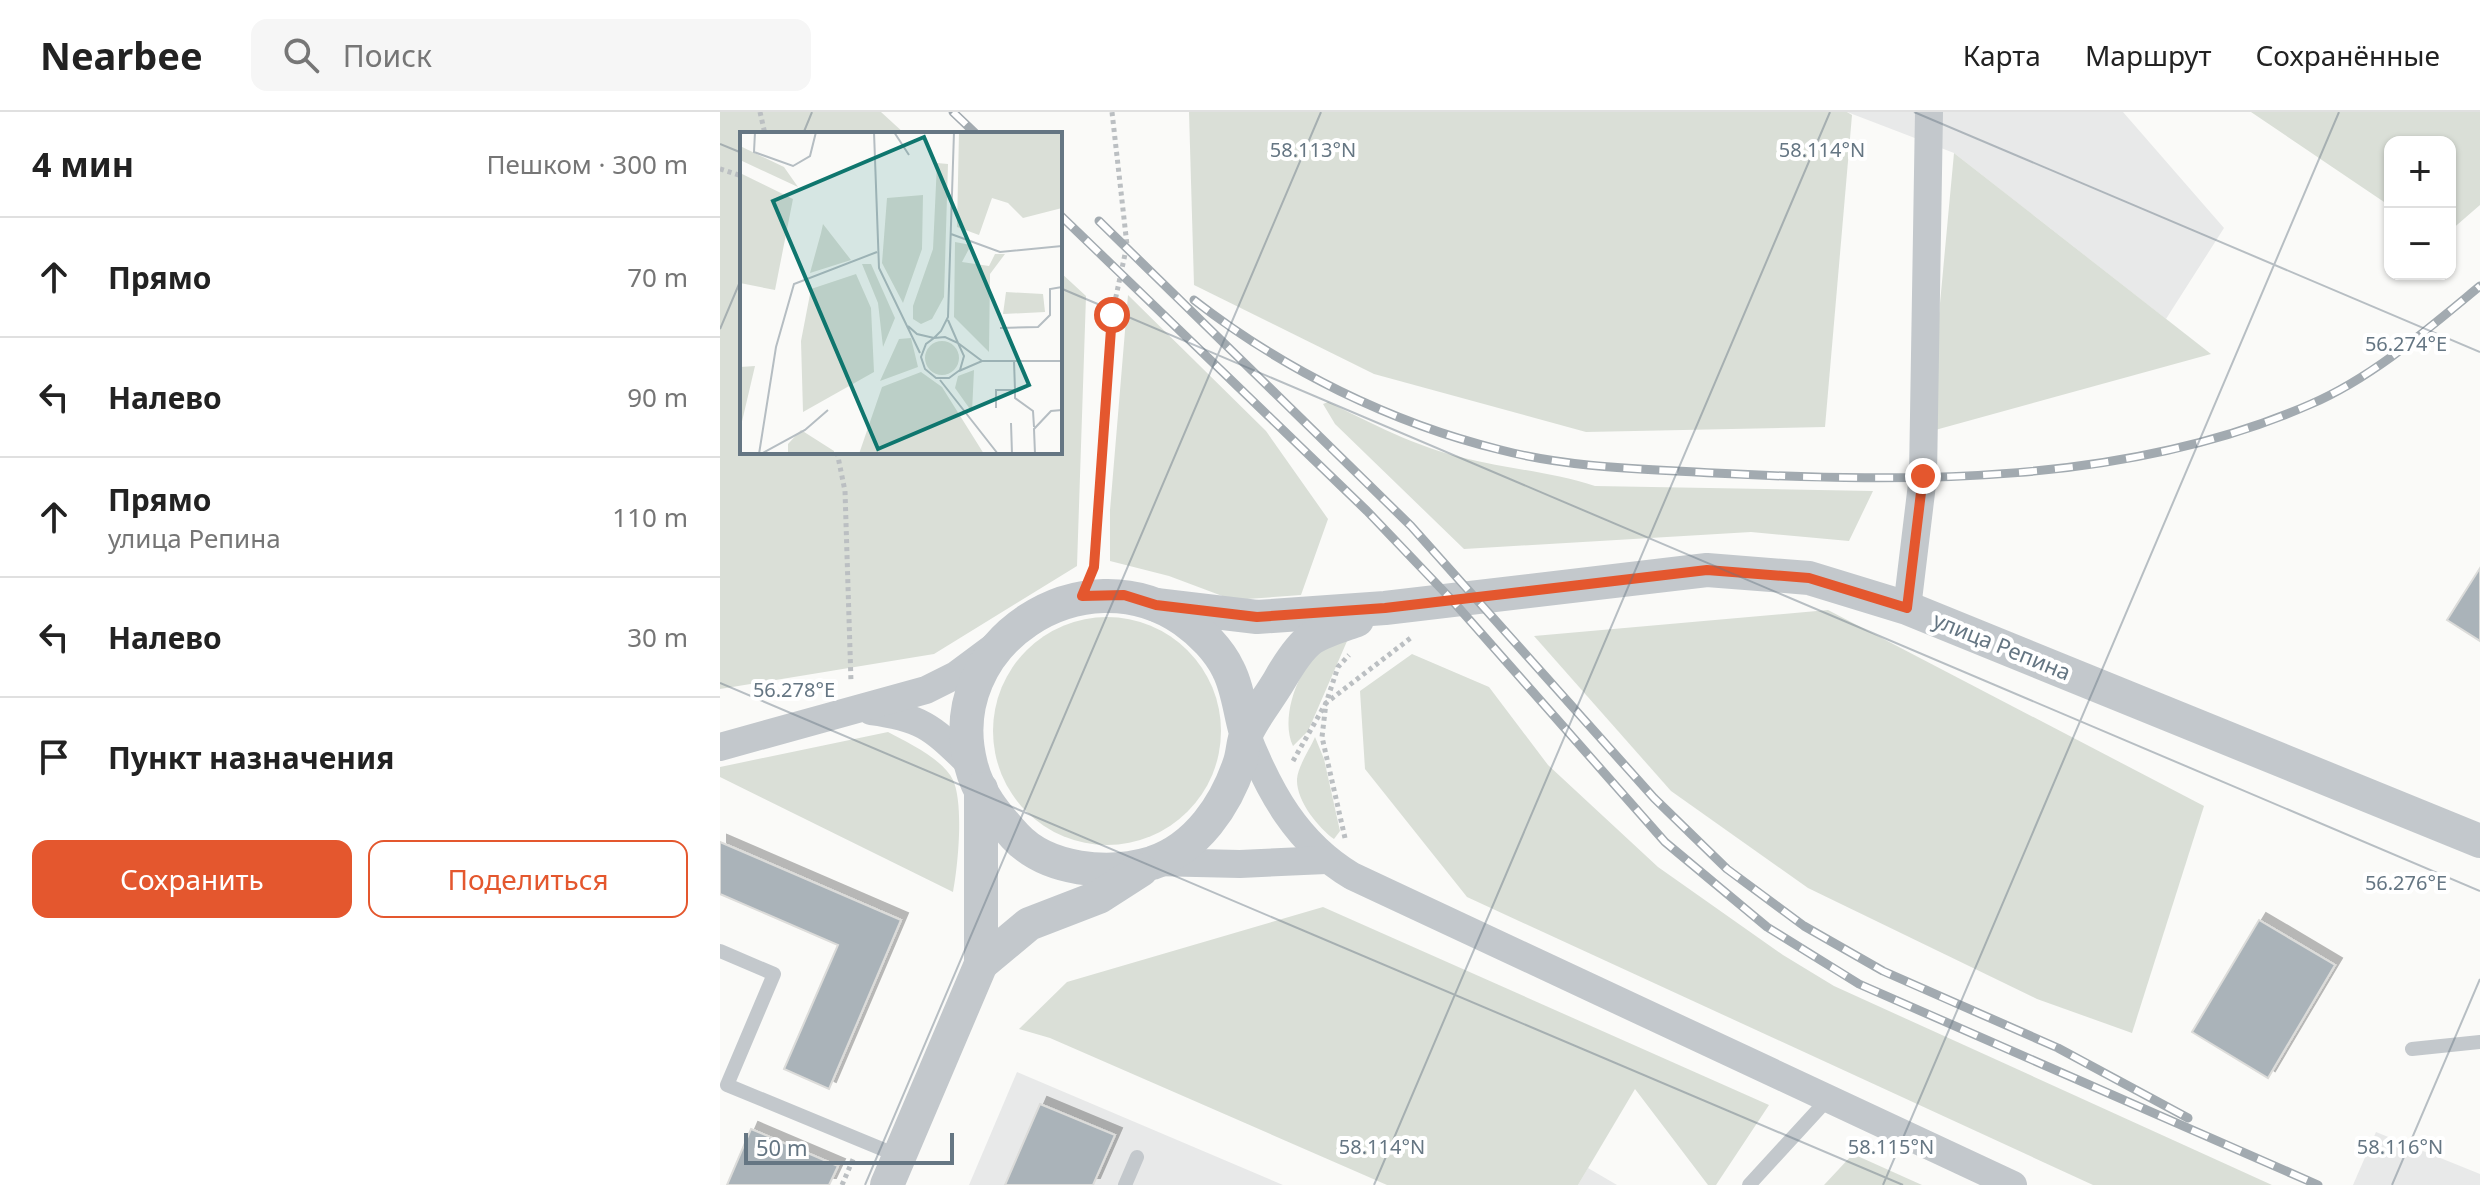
<!DOCTYPE html>
<html lang="ru">
<meta charset="utf-8">
<style>
:root{--surface:#fff;--page:#f6f6f6;--text:#222;--muted:#767676;--line:#e0e0e0;--accent:#e4572e}
body{margin:0;font-family:"Noto Sans",sans-serif;background:var(--page);color:var(--text)}
.controls{position:absolute;right:24px;top:24px;display:grid;overflow:hidden;border-radius:16px;box-shadow:0 2px 6px #0004}
.controls button{width:72px;height:72px;display:grid;place-items:center;padding:0;border:0;border-bottom:2px solid var(--line);background:var(--surface);color:var(--text);font:40px sans-serif}
.scale{position:absolute;left:24px;bottom:20px;width:210px;box-sizing:border-box;padding-left:8px;border:4px solid #657683;border-top:0;font-size:22px;line-height:28px;white-space:nowrap;color:#657683;-webkit-text-stroke:6px #fff;paint-order:stroke}
.stop{position:absolute;width:24px;height:24px;margin:-18px;border:6px solid #e4572e;border-radius:50%;background:#fff}
.stop.end{background:#e4572e;border-color:#fff;box-shadow:0 2px 8px #0008}
.list{margin:0;padding:0;list-style:none}
h2{display:flex;justify-content:space-between;align-items:center;height:104px;margin:0;padding:0 32px;font-size:34px}
h2 small{font-size:26px;font-weight:400;color:var(--muted)}
.list li{display:grid;grid-template-columns:52px 1fr auto;gap:24px;align-items:center;box-sizing:border-box;height:120px;padding:0 32px;border-top:2px solid var(--line)}
.list b{display:block;font-size:30px;white-space:nowrap}
.list p{margin:0;font-size:26px;white-space:nowrap;color:var(--muted)}
.list em{font-size:26px;font-style:normal;color:var(--muted)}
.actions{display:flex;gap:16px;padding:24px 32px}
.actions a{flex:1;padding:18px 0;border:2px solid var(--accent);border-radius:16px;text-align:center;font-size:28px;color:var(--accent)}
.actions .main{background:var(--accent);color:#fff}
.icon{flex:none;width:44px;height:44px;fill:none;stroke:currentColor;stroke-width:2;stroke-linecap:round;stroke-linejoin:round}
.map{position:relative;flex:none;width:1760px;height:1073px;overflow:hidden}
header{display:flex;align-items:center;gap:48px;box-sizing:border-box;height:112px;padding:0 40px;background:var(--surface);border-bottom:2px solid var(--line)}
header strong{font-size:38px}
nav{display:flex;gap:44px;margin-inline-start:auto;font-size:28px}
.search{width:560px;height:72px;background:var(--page);display:flex;align-items:center;gap:20px;box-sizing:border-box;padding:0 28px;border-radius:16px;color:var(--muted);font-size:30px}
main{display:flex}
aside{flex:1;background:var(--surface)}
.map>svg:first-child{display:block}
</style>
<header>
<strong>Nearbee</strong>
<div class="search"><svg class="icon" aria-label="search" viewBox="0 0 24 24"><circle cx="10" cy="10" r="6"/><path d="M15 15l6 6"/></svg>Поиск</div>
<nav><a>Карта</a><a>Маршрут</a><a>Сохранённые</a></nav>
</header>
<main>
<aside>
<h2>4 мин<small>Пешком · 300 m</small></h2>
<ul class="list">
<li><svg class="icon" aria-label="ahead" viewBox="0 0 24 24"><path d="M12 20V5M6 11l6-6 6 6"/></svg><div><b>Прямо</b></div><em>70 m</em></li>
<li><svg class="icon" aria-label="left" viewBox="0 0 24 24"><path d="M17 20v-9H6M10 6l-5 5 5 5"/></svg><div><b>Налево</b></div><em>90 m</em></li>
<li><svg class="icon" aria-label="ahead" viewBox="0 0 24 24"><path d="M12 20V5M6 11l6-6 6 6"/></svg><div><b>Прямо</b><p>улица Репина</p></div><em>110 m</em></li>
<li><svg class="icon" aria-label="left" viewBox="0 0 24 24"><path d="M17 20v-9H6M10 6l-5 5 5 5"/></svg><div><b>Налево</b></div><em>30 m</em></li>
<li><svg class="icon" aria-label="arrive" viewBox="0 0 24 24"><path d="M6 21V4h12l-3 4 3 4H6"/></svg><div><b>Пункт назначения</b></div></li>
</ul>
<div class="actions"><a class="main">Сохранить</a><a>Поделиться</a></div>
</aside>
<div class="map">
<svg width="1760" height="1073" viewBox="0 0 1760 1073">
<defs>
<filter id="shadow"><feDropShadow dx="7" dy="-7" stdDeviation="0" flood-color="#0004"/></filter>
</defs>
<rect width="100%" height="100%" fill="#fafaf8"/>
<g fill="#e8e9e9">
<polygon points="1127,0 1403,0 1504,116 1446,207 1234,41"/>
<polygon points="297,960 563,1073 249,1073"/>
<polygon points="1656,1020 1760,1062 1760,1073 1633,1073"/>
<polygon points="868,1056 897,1073 858,1073"/>
</g>
<g fill="#dadfd7">
<polygon points="0,0 161,0 185,22 22,22 22,340 340,340 340,160 366,184 357,454 214,542 0,577"/>
<polygon points="469,0 1127,0 1132,3 1105,315 866,320 654,262 474,173"/>
<polygon points="1531,0 1760,0 1760,93 1730,119 1730,30 1670,30 1670,94"/>
<polygon points="1234,41 1491,242 1208,320"/>
<polygon points="408,183 546,319 608,407 581,483 513,488 449,464 390,449 390,398"/>
<path d="M608,290C651,311 696,335 744,346C788,357 832,360 875,374L1153,379L1129,429L1031,420L744,437L615,312L603,292Z"/>
<polygon points="1108,498 1484,694 1412,921 1317,887 1088,776 951,679 814,524"/>
<circle cx="387" cy="619" r="114"/>
<path d="M631,520L588,619L573,634C561,608 575,566 594,545C603,535 619,528 631,520Z"/>
<polygon points="692,542 769,575 828,653 938,755 1063,843 1114,874 1552,1073 1373,1073 747,785 645,657 640,579"/>
<path d="M168,620C187,630 223,647 233,668C244,692 238,754 233,780L0,665V655Z"/>
<path d="M595,625L604,647L620,719L614,727C599,716 576,689 577,667C578,654 590,637 595,625Z"/>
<polygon points="603,795 1049,993 996,1073 988,1073 915,977 858,1073 667,1073 330,926 299,917 347,870"/>
<polygon points="1133,1042 1202,1073 1104,1073"/>
</g>
<g fill="#aab3b9" stroke="#dcdcda" stroke-width="2" filter="url(#shadow)">
<polygon points="1760,456 1760,529 1727,508"/>
<polygon points="0,730 181,808 109,977 64,957 118,833 0,782"/>
<polygon points="1539,808 1615,853 1548,966 1472,920"/>
<polygon points="320,992 395,1023 373,1073 285,1073"/>
<polygon points="31,1017 118,1054 109,1073 7,1073"/>
</g>
<g fill="none" stroke-linecap="round" stroke-linejoin="round">
<g stroke="#bbbfc2" stroke-width="5" stroke-dasharray="4 4" stroke-linecap="butt">
<polyline points="40,0 45,22"/>
<polyline points="0,57 22,64"/>
<polyline points="117,340 125,379 131,570"/>
<polyline points="373,457 392,203 407,133 392,0"/>
<polyline points="573,649 606,591 618,555 629,543"/>
<polyline points="625,726 602,625 606,591 692,525"/>
<polyline points="122,1073 134,1045"/>
</g>
<g stroke="#c3c8cc" stroke-width="14">
<polyline points="0,839 54,862 7,973 179,1044"/>
<polyline points="1692,937 1760,930"/>
<polyline points="405,1073 417,1045"/>
<polyline points="1029,1073 1107,988"/>
</g>
<g stroke="#c3c8cc" stroke-width="28">
<polyline points="1187,496 1203,364 1209,0"/>
<path d="M151,599C205,606 213,617 251,653"/>
<path d="M526,621C549,680 577,731 632,764L1293,1073"/>
<polyline points="0,635 206,578 236,563 275,534"/>
<polyline points="433,750 520,752 606,748"/>
</g>
<g stroke="#c3c8cc" stroke-width="34">
<polyline points="436,493 537,505 665,496 987,458 1089,466 1187,496 1760,729"/>
<path d="M526,621C520,601 518,576 508,557C499,538 481,520 464,508C363,438 219,531 251,653C258,682 276,703 295,724C327,759 389,764 432,751C477,736 506,693 520,650C523,641 523,629 527,620C535,603 549,586 559,569C567,555 579,535 592,526C605,518 623,513 637,508"/>
<polyline points="261,852 309,812 379,785 421,758"/>
<polyline points="167,1073 261,852 261,677"/>
</g>
<defs>
<g id="rail">
<polyline points="233,0 256,22"/>
<polyline points="340,103 647,399 731,487 945,730 1047,815 1139,872 1598,1073"/>
<polyline points="379,109 691,414 934,686 1007,757 1084,814 1163,859 1338,936 1468,1006"/>
<path d="M474,188C564,258 671,311 781,338C850,356 924,357 994,361C1191,371 1407,373 1591,292C1653,265 1708,217 1760,174"/>
</g>
</defs>
<use href="#rail" stroke="#a2aab0" stroke-width="9"/>
<use href="#rail" stroke="#fff" stroke-width="6" stroke-dasharray="18" stroke-linecap="butt"/>
</g>
<g fill="none" stroke-linecap="round" stroke-linejoin="round">
<polyline stroke="#e4572e" stroke-width="10" points="392,203 374,455 362,484 404,483 436,493 537,505 665,496 987,458 1089,466 1187,496 1203,364"/>
</g>
<path fill="none" stroke="#657683" stroke-width="2" stroke-opacity="0.45" d="M1194,0L1760,240M83,22L92,0M0,32L22,41M340,176L1760,779M0,217L22,165M0,571L1183,1073M145,1073L601,0M654,1073L1110,0M1163,1073L1619,0M1672,1073L1760,867"/>
<g text-anchor="middle" stroke-width="8" stroke-linejoin="round" paint-order="stroke">
<g font-size="22" fill="#657683" stroke="#fff">
<text transform="translate(1282 534) rotate(22)" y="8">улица Репина</text>
</g>
</g>
<g transform="translate(20 20)">
<rect width="322" height="322" fill="#fafaf8"/>
<path d="M219,0H322V76L283,86L268,71L252,66L239,103L217,95ZM0,14L44,35L58,55L0,28ZM197,31L208,32L204,165L192,187L181,192L173,187V174L193,117ZM0,41L53,67L35,158L0,151ZM183,63L182,117L163,171L142,131L147,66ZM83,92L111,128L70,141L81,101ZM215,110L231,113L222,130L249,134L255,122H265L250,142L249,220L214,185ZM122,132H131L155,186L143,215L138,171ZM116,142L131,176L134,240L63,280L61,209L71,157ZM266,160L303,162L305,180L263,182ZM171,206L178,235L140,249L159,207ZM185 226a17 17 0 1 1 34 0a17 17 0 1 1-34 0ZM15,234L0,298V235ZM234,238L232,280L215,256L218,244ZM181,240L202,255L244,322H119L142,255ZM61,298L94,319V322H48V312Z" fill="#dadfd7"/>
<path fill="none" stroke="#b5bdc2" stroke-width="2" d="M15,0L14,20L53,34L70,24L76,0M134,0L139,136L180,221M154,0L169,23M211,102L260,120L322,114M208,188L218,211L242,229M168,194L177,202L194,206L205,205L218,211L224,224L220,238L209,246H196L185,237L181,225L186,212L194,206L201,199L208,185L214,0M260,196L298,195L310,183V157L322,155M219,239L242,229H322M200,248L258,322M275,258V266L293,279L294,295M256,276V258H275L274,229M271,291L272,322M19,322L36,215L54,152L137,120M21,322L65,298L88,278M295,322L294,297L311,279L322,278M295,322L322,321"/>
<path fill="#0f766e" fill-opacity="0.15" stroke="#0f766e" stroke-width="4" d="M184,5L289,253L138,317L33,69Z"/>
<rect width="322" height="322" fill="none" stroke="#657683" stroke-width="4"/>
</g>
<g font-size="20" text-anchor="middle" fill="#657683" stroke="#fff" stroke-width="8" stroke-linejoin="round" paint-order="stroke">
<text x="593" y="45">58.113°N</text>
<text x="1102" y="45">58.114°N</text>
<text x="1686" y="239">56.274°E</text>
<text x="74" y="585">56.278°E</text>
<text x="1686" y="778">56.276°E</text>
<text x="662" y="1042">58.114°N</text>
<text x="1171" y="1042">58.115°N</text>
<text x="1680" y="1042">58.116°N</text>
</g>
</svg>
<div class="controls">
<button>+</button>
<button>−</button>
</div>
<div class="scale">50 m</div>
<div class="stop" style="left:392px;top:203px"></div>
<div class="stop end" style="left:1203px;top:364px"></div>
</div>
</main>
